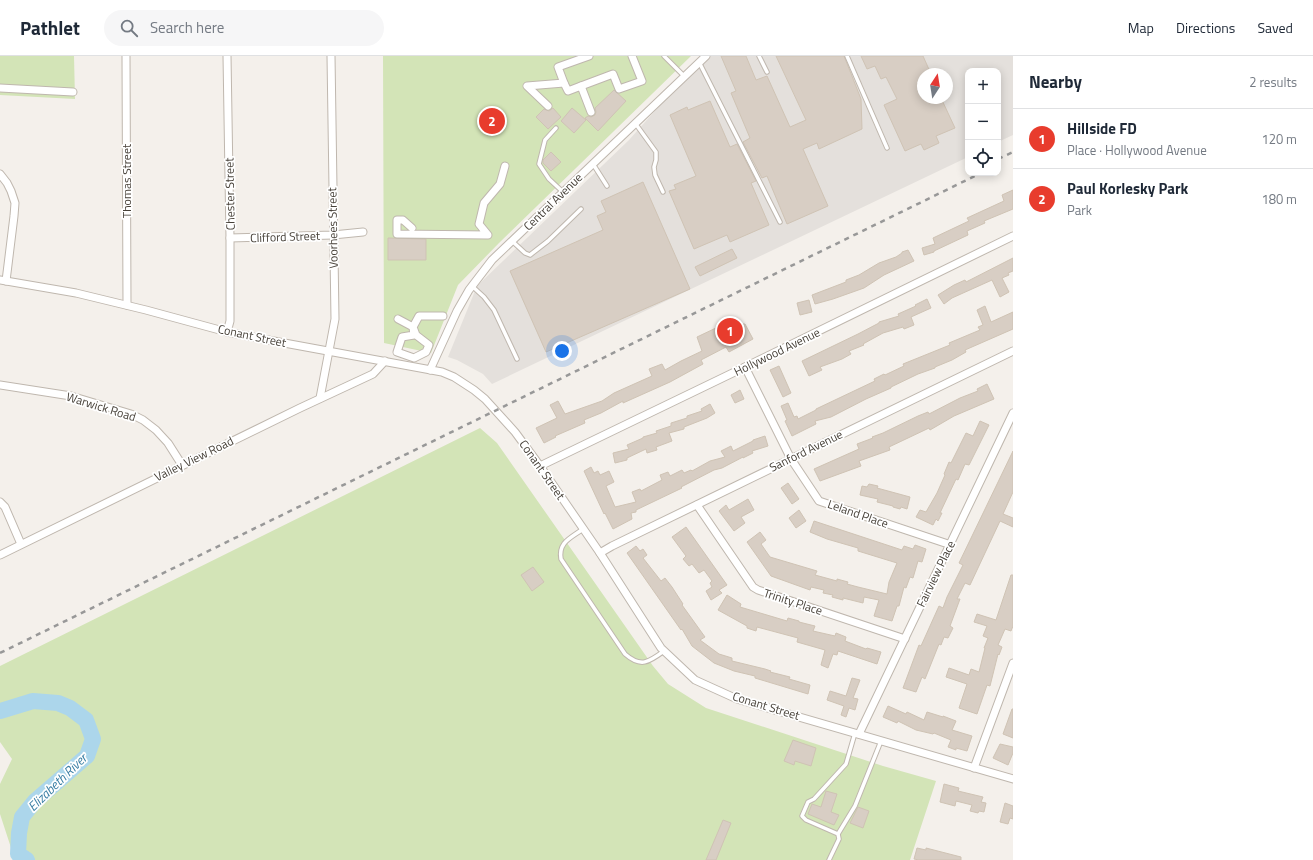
<!DOCTYPE html>
<meta charset="utf-8">
<style>
:root{--surface:#fff;--page:#f6f6f7;--text:#1f2937;--muted:#747a83;--line:#e0e1e3;--accent:#e83c2d}
body{margin:0;font-family:"Titillium Web",sans-serif;background:var(--page);color:var(--text)}
.controls{position:absolute;right:12px;top:12px;display:grid;overflow:hidden;border-radius:8px;box-shadow:0 2px 10px #0003}
.controls button{width:36px;height:36px;display:grid;place-items:center;padding:0;border:0;border-bottom:1px solid var(--line);background:var(--surface);color:var(--text);font:20px sans-serif}
.compass{position:absolute;left:917px;top:12px;width:36px;height:36px;border-radius:50%;background:var(--surface);box-shadow:0 2px 10px #0003;rotate:12deg}
.you{position:absolute;left:562px;top:295px;width:14px;height:14px;margin:-10px;border:3px solid #fff;border-radius:50%;background:#1a73e8;box-shadow:0 0 0 6px #1a73e833}
.badge{display:grid;place-items:center;width:26px;height:26px;border-radius:50%;background:var(--accent);color:#fff;font-size:13px;font-weight:700}
.pin{position:absolute;translate:-50% -50%;border:2px solid #fff;box-shadow:0 1px 4px #0006}
.list{margin:0;padding:0;list-style:none}
h2{display:flex;justify-content:space-between;align-items:center;height:52px;margin:0;padding:0 16px;font-size:17px}
h2 small{font-size:13px;font-weight:400;color:var(--muted)}
.list li{display:grid;grid-template-columns:26px 1fr auto;gap:12px;align-items:center;box-sizing:border-box;height:60px;padding:0 16px;border-top:1px solid var(--line)}
.list b{display:block;font-size:15px;white-space:nowrap}
.list p{margin:0;font-size:13px;white-space:nowrap;color:var(--muted)}
.list em{font-size:13px;font-style:normal;color:var(--muted)}
.icon{flex:none;width:22px;height:22px;fill:none;stroke:currentColor;stroke-width:2;stroke-linecap:round;stroke-linejoin:round}
.map{position:relative;flex:none;width:1013px;height:804px;overflow:hidden}
header{display:flex;align-items:center;gap:24px;box-sizing:border-box;height:56px;padding:0 20px;background:var(--surface);border-bottom:1px solid var(--line)}
header strong{font-size:19px}
nav{display:flex;gap:22px;margin-inline-start:auto;font-size:14px}
.search{width:280px;height:36px;background:var(--page);display:flex;align-items:center;gap:10px;box-sizing:border-box;padding:0 14px;border-radius:22px;color:var(--muted);font-size:15px}
main{display:flex}
aside{flex:1;background:var(--surface)}
.map>svg:first-child{display:block}
</style>
<header>
<strong>Pathlet</strong>
<div class="search"><svg class="icon" aria-label="search" viewBox="0 0 24 24"><circle cx="10" cy="10" r="6"/><path d="M15 15l6 6"/></svg>Search here</div>
<nav><a>Map</a><a>Directions</a><a>Saved</a></nav>
</header>
<main>
<div class="map">
<svg width="1013" height="804" viewBox="0 0 1013 804">
<rect width="100%" height="100%" fill="#f4f0eb"/>
<path fill="#e4e0dc" fill-rule="evenodd" d="M704,0H1013V79L998,86V15H968V101L492,328L483,318L457,304L448,301L477,230L629,84ZM923,18H947V42H923Z"/>
<g fill="#d3e4b7">
<polygon points="0,0 74,0 75,43 0,39"/>
<polygon points="383,0 691,0 499,187 458,229 431,297 384,287"/>
<polygon points="480,372 497,387 653,610 668,628 706,652 883,710 936,725 910,804 15,804 0,758 0,728 12,703 0,686 0,610"/>
</g>
<g fill="none" stroke-linecap="round" stroke-linejoin="round">
<polyline stroke="#acd6eb" stroke-width="16" points="0,655 33,645 58,647 70,652 86,664 93,683 87,700 35,745 22,761 19,777 18,798 27,804"/>
</g>
<g fill="#d8cec4" stroke="#cfc3b4">
<polygon points="721,0 746,0 756,24 767,20 790,71 806,64 776,0 844,0 861,43 862,73 819,93 817,87 803,93 828,150 787,168 767,120 762,122 743,86 750,82 731,37 736,35"/>
<polygon points="861,0 923,0 931,18 923,18 923,42 941,42 955,72 936,80 939,87 924,94 921,88 905,95 884,49 897,43 886,21 881,23 875,10 867,13"/>
<polygon points="614,34 626,45 598,75 585,62 588,60 591,61 595,59 596,56 595,52"/>
<polygon points="710,45 730,91 737,88 756,125 751,127 769,169 730,186 727,179 694,193 669,135 676,133 674,129 696,120 670,59 687,51 688,54"/>
<polygon points="553,52 561,61 548,73 536,61 544,53 549,55"/>
<polygon points="572,52 586,64 574,77 561,65"/>
<polygon points="551,96 561,106 551,115 543,107 543,104"/>
<polygon points="643,126 690,233 546,296 510,215 603,174 597,160 606,156 601,145"/>
<polygon points="1013,134 1013,153 984,165 985,167 967,175 968,179 934,195 934,196 924,199 922,192 935,188 933,182 969,165 967,162 1004,145 1002,139"/>
<polygon points="388,182 426,183 426,204 388,204"/>
<polygon points="732,193 737,202 700,220 695,211"/>
<polygon points="908,194 914,205 884,219 864,232 833,243 815,248 812,239 846,226 846,224 859,219 879,207 896,201 902,197 902,196"/>
<polygon points="1013,202 1013,215 1008,217 1009,219 1002,222 1009,236 1000,241 992,224 952,242 944,248 938,239 954,229 965,224 966,226"/>
<polygon points="927,243 931,252 911,261 914,269 904,273 903,271 883,277 863,288 864,289 849,295 851,298 842,303 820,311 822,314 809,320 802,305 858,278 879,267 879,266 899,260 898,258 916,250 915,249"/>
<polygon points="809,244 812,256 800,259 797,247"/>
<polygon points="985,250 991,266 1013,256 1013,273 965,294 966,296 952,304 935,311 935,312 918,318 891,331 891,332 866,343 831,361 815,365 816,368 792,380 785,365 787,364 781,350 788,347 794,361 797,360 798,363 816,354 816,353 875,325 874,323 884,318 885,319 904,310 903,308 950,289 949,287 980,274 978,271 983,269 977,254"/>
<polygon points="737,262 742,268 745,268 753,283 729,296 726,291 701,304 703,308 670,326 623,347 623,345 601,357 584,364 585,367 555,380 556,381 544,387 536,372 557,362 550,349 558,345 565,358 602,345 614,337 652,320 649,313 662,308 665,314 681,305 702,295 697,281"/>
<polygon points="779,310 791,337 783,341 770,314"/>
<polygon points="987,328 994,343 954,360 930,374 929,372 908,382 889,391 890,394 859,405 861,410 820,425 814,413 859,393 857,388 873,382 872,381 883,377 918,360 928,356 929,358 960,342 978,335 977,333"/>
<polygon points="740,334 744,343 735,347 731,339"/>
<polygon points="710,348 715,357 707,362 684,371 684,373 669,377 672,385 656,391 657,394 647,397 646,393 627,402 627,404 615,407 613,397 629,393 627,389 643,382 643,381 657,377 656,375 671,370 671,367 687,362 687,360 702,355 701,353"/>
<polygon points="980,365 989,369 969,409 965,408 958,424 956,423 940,457 942,457 938,465 936,463 933,469 916,461 920,454 926,456 937,437 945,419 944,418 949,406 951,407 966,377 973,380"/>
<polygon points="765,380 768,390 752,395 753,397 743,402 743,401 722,412 714,414 681,431 682,432 636,454 636,456 631,457 632,463 613,473 605,457 604,458 584,415 591,411 594,417 598,415 600,419 609,415 614,426 606,430 615,451 636,446 632,436 640,433 641,435 662,424 660,419 668,416 670,420 682,414 684,417 691,414 692,415 710,405 725,401 721,395 731,390 733,395 753,385 753,384"/>
<polygon points="1013,395 1013,436 1003,458 1013,462 1013,471 1000,465 970,529 965,527 957,543 960,543 950,570 953,572 948,582 944,581 941,589 939,588 925,623 922,621 916,636 903,632 919,589 921,590 939,550 943,552 947,541 963,509 959,507"/>
<polygon points="788,427 799,443 792,448 781,432"/>
<polygon points="869,428 878,430 877,432 910,441 907,453 901,451 900,453 893,451 893,450 877,446 878,443 860,439 862,430 867,431"/>
<polygon points="748,443 754,454 741,461 745,467 734,475 719,455 726,449 729,454"/>
<polygon points="799,454 806,465 796,472 789,462"/>
<polygon points="814,465 902,494 904,490 913,493 915,489 926,493 922,506 918,505 913,522 910,521 906,532 904,531 899,550 897,550 892,565 874,560 879,544 864,541 863,547 843,542 843,544 832,541 833,539 823,537 824,534 811,531 810,534 771,520 747,486 760,476 766,484 761,488 770,501 817,515 815,519 837,525 837,523 848,526 847,528 858,531 887,538 889,526 897,507 858,495 858,492 827,483 810,476"/>
<polygon points="686,471 727,529 719,534 722,537 711,544 706,535 712,531 710,527 712,525 704,514 699,517 692,508 689,510 683,503 686,500 672,481"/>
<polygon points="636,490 640,495 643,493 647,499 643,502 661,525 665,522 672,531 683,548 682,549 705,581 700,584 719,598 732,602 732,605 765,613 771,615 770,616 790,621 789,623 810,629 808,638 755,622 755,620 734,615 714,607 692,590 682,573 681,574 627,497"/>
<polygon points="533,511 544,526 532,535 521,519"/>
<polygon points="1011,519 1013,519 1013,570 1011,575 1005,573 998,589 1002,591 999,599 998,598 990,630 987,629 977,658 959,652 967,628 946,621 949,612 969,619 971,613 979,616 985,592 984,592 988,582 983,580 987,570 974,566 977,558 996,564"/>
<polygon points="727,539 741,548 740,551 787,565 788,562 799,565 799,566 815,570 813,575 835,580 836,577 846,581 845,585 866,593 867,592 881,596 877,608 838,595 837,599 833,598 828,612 821,609 825,594 797,586 798,582 757,571 756,575 747,572 747,570 718,554"/>
<polygon points="852,622 860,624 853,642 858,643 855,654 849,652 846,661 841,659 844,650 827,644 830,635 846,640"/>
<polygon points="888,650 906,658 907,656 924,664 927,656 943,661 943,660 956,665 952,674 972,680 967,695 956,692 956,694 948,691 951,684 934,677 933,678 916,674 898,665 897,667 883,661"/>
<polygon points="1012,653 1013,653 1013,682 1003,678"/>
<polygon points="793,684 816,692 811,710 795,705 794,709 784,705"/>
<polygon points="1000,688 1013,691 1013,697 1008,709 993,702"/>
<polygon points="944,728 959,732 958,735 983,741 981,746 986,747 984,756 979,755 978,757 970,755 972,749 956,745 955,750 940,746"/>
<polygon points="826,735 837,738 831,756 839,759 834,769 808,758 812,748 821,751"/>
<polygon points="1005,747 1013,750 1013,763 1010,762 1008,768 1000,766"/>
<polygon points="858,751 869,755 863,772 850,767"/>
<polygon points="723,764 731,767 716,804 706,804"/>
<polygon points="917,792 926,794 926,792 961,801 961,804 919,804 914,803"/>
</g>
<g fill="none" stroke-linecap="round" stroke-linejoin="round">
<defs>
<g id="lane">
<polyline points="664,0 684,20"/>
<polyline points="759,0 767,16"/>
<polyline points="847,0 887,92"/>
<polyline points="699,6 780,166"/>
<polyline points="635,67 656,96 656,104 654,111 655,119 663,136"/>
<polyline points="556,72 545,84 539,108 549,123 563,136"/>
<polyline points="593,108 607,130"/>
<polyline points="512,185 525,197 530,199 548,185 581,153"/>
<polyline points="472,230 484,241 494,254 517,303"/>
<path d="M583,473C571,482 558,486 561,503L625,598C641,612 649,606 664,595"/>
<polyline points="838,778 855,750 881,685"/>
<polyline points="829,804 839,783 838,778 806,764 802,760 808,746 814,743 846,708 855,677"/>
</g>
<g id="street">
<polyline points="126,0 127,249"/>
<polyline points="227,0 230,182 230,265 227,276"/>
<polyline points="564,27 558,11 589,0"/>
<polyline points="581,30 613,18 619,33 642,25 632,0"/>
<polyline points="0,32 73,36"/>
<polyline points="548,50 527,30 564,27 568,35 581,30 591,56"/>
<polyline points="0,118 7,127 11,135 15,147 14,160 6,225"/>
<polyline points="412,172 403,164 397,164 397,178 488,179 479,168 484,147 500,128 505,110"/>
<polyline points="230,182 333,179 363,176"/>
<polyline points="0,224 76,237 146,254 227,276 268,284 442,316 454,321 474,334 485,343 515,376 540,410 600,497 661,592 695,624 737,643 1013,723"/>
<polyline points="398,263 413,271 414,279 402,281 397,296 414,302 426,296 429,289 416,279 413,271 419,260 443,260"/>
<polyline points="745,311 791,403 819,445 951,489"/>
<polyline points="430,314 457,255 469,234 492,204 706,0"/>
<polyline points="0,329 71,340 131,358 143,364 156,374 168,387 182,409"/>
<polyline points="320,342 335,263 331,0"/>
<polyline points="540,410 745,311 1013,180"/>
<polyline points="0,446 5,451 21,488"/>
<polyline points="697,449 753,531 758,534 905,583"/>
<polyline points="600,497 612,490 1013,295"/>
<polyline points="0,499 300,352 373,318 385,305"/>
<polyline points="859,678 1013,357"/>
<polyline points="974,712 1013,607"/>
</g>
</defs>
<use href="#lane" stroke="#bfb7ae" stroke-width="5.5"/>
<use href="#street" stroke="#bfb7ae" stroke-width="9"/>
<use href="#lane" stroke="#fff" stroke-width="3.5"/>
<use href="#street" stroke="#fff" stroke-width="7"/>
<g stroke="#989898" stroke-width="2.5" stroke-dasharray="5 5" stroke-linecap="butt">
<polyline points="998,103 1013,96"/>
<polyline points="0,597 981,117"/>
</g>
</g>
<g text-anchor="middle" stroke-width="3.5" stroke-linejoin="round" paint-order="stroke">
<g font-size="12" fill="#474139" stroke="#fff">
<text transform="translate(127 125) rotate(-90)" y="4">Thomas Street</text>
<text transform="translate(230 138) rotate(-91)" y="4">Chester Street</text>
<text transform="translate(553 146) rotate(-44)" y="4">Central Avenue</text>
<text transform="translate(333 172) rotate(-91)" y="4">Voorhees Street</text>
<text transform="translate(285 181) rotate(-2)" y="4">Clifford Street</text>
<text transform="translate(252 280) rotate(12)" y="4">Conant Street</text>
<text transform="translate(777 296) rotate(-26)" y="4">Hollywood Avenue</text>
<text transform="translate(101 351) rotate(17)" y="4">Warwick Road</text>
<text transform="translate(806 395) rotate(-26)" y="4">Sanford Avenue</text>
<text transform="translate(194 403) rotate(-26)" y="4">Valley View Road</text>
<text transform="translate(542 414) rotate(55)" y="4">Conant Street</text>
<text transform="translate(858 458) rotate(19)" y="4">Leland Place</text>
<text transform="translate(936 518) rotate(-64)" y="4">Fairview Place</text>
<text transform="translate(793 546) rotate(18)" y="4">Trinity Place</text>
<text transform="translate(766 650) rotate(17)" y="4">Conant Street</text>
</g>
<g font-size="13" font-style="italic" fill="#387da3" stroke="#fff">
<text transform="translate(57 726) rotate(-44)" y="5">Elizabeth River</text>
</g>
</g>
</svg>
<div class="controls">
<button>+</button>
<button>−</button>
<button><svg class="icon" aria-label="locate" viewBox="0 0 24 24"><circle cx="12" cy="12" r="6"/><path d="M12 2v4M12 18v4M2 12h4M18 12h4"/></svg></button>
</div>
<svg class="compass" viewBox="-18 -18 36 36"><path d="M0-13l5 13h-10z" fill="#e53935"/><path d="M0 13l5-13h-10z" fill="#747a83"/></svg>
<div class="you"></div>
<div class="pin badge" style="left:730px;top:275px">1</div>
<div class="pin badge" style="left:492px;top:65px">2</div>
</div>
<aside>
<h2>Nearby<small>2 results</small></h2>
<ul class="list">
<li><span class="badge">1</span><div><b>Hillside FD</b><p>Place · Hollywood Avenue</p></div><em>120 m</em></li>
<li><span class="badge">2</span><div><b>Paul Korlesky Park</b><p>Park</p></div><em>180 m</em></li>
</ul>
</aside>
</main>
